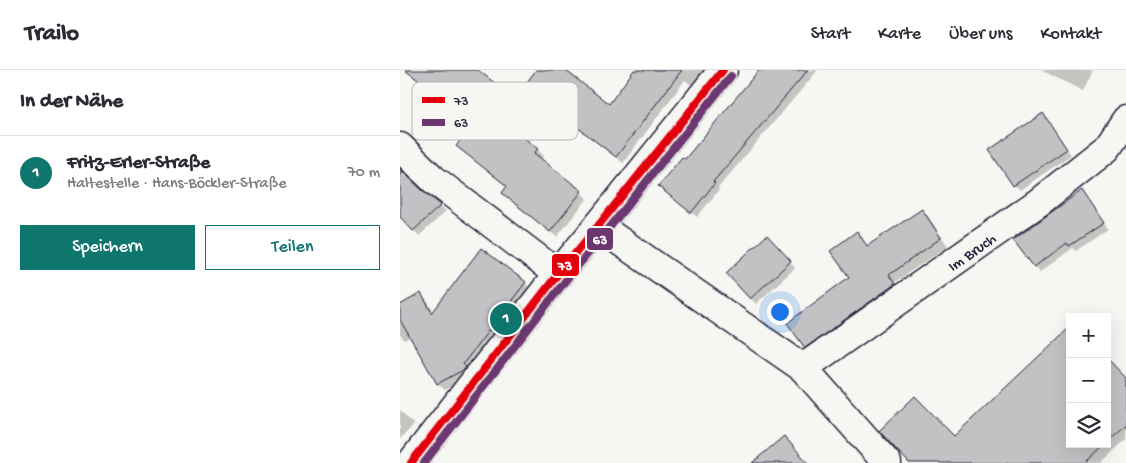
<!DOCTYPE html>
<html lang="de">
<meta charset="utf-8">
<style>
:root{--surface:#fff;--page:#f7f7f7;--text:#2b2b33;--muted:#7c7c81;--line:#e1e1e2;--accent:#0f766e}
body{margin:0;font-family:"Gochi Hand",sans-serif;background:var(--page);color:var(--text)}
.controls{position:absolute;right:15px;bottom:15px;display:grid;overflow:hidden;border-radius:0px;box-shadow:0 5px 20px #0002}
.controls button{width:45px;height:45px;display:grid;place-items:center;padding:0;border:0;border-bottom:1px solid var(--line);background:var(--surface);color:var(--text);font:25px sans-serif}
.you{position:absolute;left:379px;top:241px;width:18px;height:18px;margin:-12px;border:4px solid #fff;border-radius:50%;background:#1a73e8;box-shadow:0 0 0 8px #1a73e833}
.badge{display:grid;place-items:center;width:32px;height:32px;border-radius:50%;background:var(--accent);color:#fff;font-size:16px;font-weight:700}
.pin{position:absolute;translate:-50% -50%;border:2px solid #fff;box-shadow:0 1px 5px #0006}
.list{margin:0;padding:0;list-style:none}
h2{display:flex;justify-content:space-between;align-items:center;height:65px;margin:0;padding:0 20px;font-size:21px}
h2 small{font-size:16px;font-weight:400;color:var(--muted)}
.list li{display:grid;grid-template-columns:32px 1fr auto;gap:15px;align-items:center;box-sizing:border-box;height:75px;padding:0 20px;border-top:1px solid var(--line)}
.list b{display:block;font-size:19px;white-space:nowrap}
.list p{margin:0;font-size:16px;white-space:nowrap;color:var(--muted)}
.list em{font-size:16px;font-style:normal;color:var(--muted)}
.actions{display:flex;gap:10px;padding:15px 20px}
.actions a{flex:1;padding:11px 0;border:1px solid var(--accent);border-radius:0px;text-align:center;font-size:18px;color:var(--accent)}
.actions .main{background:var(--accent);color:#fff}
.icon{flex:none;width:28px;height:28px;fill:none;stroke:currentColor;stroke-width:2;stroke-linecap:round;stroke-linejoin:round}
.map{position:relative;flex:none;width:726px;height:393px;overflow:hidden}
header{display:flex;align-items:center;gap:30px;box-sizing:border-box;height:70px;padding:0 25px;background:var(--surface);border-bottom:1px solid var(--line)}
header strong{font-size:24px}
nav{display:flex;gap:28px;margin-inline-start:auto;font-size:18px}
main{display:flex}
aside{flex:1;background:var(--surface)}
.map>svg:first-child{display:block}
</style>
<header>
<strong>Trailo</strong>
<nav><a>Start</a><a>Karte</a><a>Über uns</a><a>Kontakt</a></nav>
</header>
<main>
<aside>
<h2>In der Nähe<small></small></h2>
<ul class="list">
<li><span class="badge">1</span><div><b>Fritz-Erler-Straße</b><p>Haltestelle · Hans-Böckler-Straße</p></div><em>70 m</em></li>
</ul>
<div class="actions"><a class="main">Speichern</a><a>Teilen</a></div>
</aside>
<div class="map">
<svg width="726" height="393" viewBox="0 0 726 393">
<rect width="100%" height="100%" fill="#f6f6f2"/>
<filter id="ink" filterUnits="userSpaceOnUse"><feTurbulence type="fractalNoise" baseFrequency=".02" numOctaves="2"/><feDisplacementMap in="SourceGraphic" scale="10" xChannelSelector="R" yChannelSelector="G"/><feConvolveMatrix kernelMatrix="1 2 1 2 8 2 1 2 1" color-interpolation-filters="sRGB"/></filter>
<g filter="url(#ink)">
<g fill="#0003">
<polygon points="23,0 77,0 107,26 92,44 138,80 144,86 140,90 181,122 187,129 157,167 110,130 104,123 108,117 64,82 75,53 39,26 38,28 16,8"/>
<polygon points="138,0 163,0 209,36 236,0 310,0 295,18 285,10 223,93 132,23 125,16"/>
<polygon points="362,0 418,0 318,118 319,120 297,147 265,122 285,91"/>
<polygon points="641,0 693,0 683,21"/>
<polygon points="642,45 648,50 671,85 620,120 614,115"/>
<polygon points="0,100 21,121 46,141 19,166 0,145"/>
<polygon points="682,122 687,128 708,159 676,181 673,178 640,202 634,196"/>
<polygon points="521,141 529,148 548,176 495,212 502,222 413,284 406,277 451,207 456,163 469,177"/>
<polygon points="372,173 395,198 356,234 350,228"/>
<polygon points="125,213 132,220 72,305 45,320 38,314 11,266 5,270 0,265 0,236 21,225 28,232 34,242"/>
<polygon points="707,289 726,309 726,369 701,393 510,393 554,368 670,374 707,374"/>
<polygon points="0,340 14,355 0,369"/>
</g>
<g fill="#c2c2c4" stroke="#22223b">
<polygon points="5,0 78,0 101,18 86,37 138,79 134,83 182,121 150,162 102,123 107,116 56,76 74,53"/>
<polygon points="136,0 165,0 209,34 234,0 282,0 216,87 124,16"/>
<polygon points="359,0 408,0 313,112 315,113 291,143 258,116 282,87 285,89"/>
<polygon points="643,43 667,79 613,116 589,80"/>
<polygon points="0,99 22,120 41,135 13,161 0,147"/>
<polygon points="682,120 704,153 669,176 667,173 634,197 613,170"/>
<polygon points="522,139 541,168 489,205 495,214 405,278 387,253 449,207 430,181 457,161 467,176"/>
<polygon points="367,165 391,191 350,229 326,203"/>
<polygon points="81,178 126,212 63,294 66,297 65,299 37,314 0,250 0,235 21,223 32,243"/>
<polygon points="670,257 670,374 705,374 685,393 509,393 479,361 515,326 554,366"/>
<polygon points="707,288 726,308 726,355 707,372"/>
<polygon points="384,366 408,393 352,393"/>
</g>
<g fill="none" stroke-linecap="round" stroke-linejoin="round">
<defs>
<g id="minor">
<polyline points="0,77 33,109 158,204"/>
<polyline points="198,156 403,298 639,132 707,78 726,50"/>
<polyline points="403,298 487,393"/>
<polyline points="11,393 158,204 198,156 323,0"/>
</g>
</defs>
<use href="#minor" stroke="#22223b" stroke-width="31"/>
<use href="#minor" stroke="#f6f6f2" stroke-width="28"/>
<defs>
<polyline id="bus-1" points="11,393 158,204 198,156 323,0"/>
<polyline id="bus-2" points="24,393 166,210 206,162 331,6"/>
</defs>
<use href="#bus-1" stroke="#f6f6f2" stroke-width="11"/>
<use href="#bus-2" stroke="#f6f6f2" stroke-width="11"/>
<use href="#bus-1" stroke="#e2000a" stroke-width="8"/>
<use href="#bus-2" stroke="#6c3770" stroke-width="8"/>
</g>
</g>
<g text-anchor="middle" stroke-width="4" stroke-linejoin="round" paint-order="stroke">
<g font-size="16" fill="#22223b" stroke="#f6f6f2">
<text transform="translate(571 181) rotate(-35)" y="6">Im Bruch</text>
</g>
</g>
<rect x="12" y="12" width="166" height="58" rx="8" fill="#f6f6f2" stroke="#b6b6bb" stroke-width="1"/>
<rect x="22" y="27" width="23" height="6" fill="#e2000a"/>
<rect x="22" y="49" width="23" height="7" fill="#6c3770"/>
<g font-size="14" fill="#22223b">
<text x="54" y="35">73</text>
<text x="54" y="57">63</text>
</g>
<g stroke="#f6f6f2" stroke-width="2">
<rect x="186" y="157" width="28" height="24" rx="5" fill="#6c3770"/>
<rect x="151" y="183" width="29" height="24" rx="5" fill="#e2000a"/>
</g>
<g font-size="14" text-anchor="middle" font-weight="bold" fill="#fff">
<text x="200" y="174">63</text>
<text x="165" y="200">73</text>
</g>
</svg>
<div class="controls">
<button>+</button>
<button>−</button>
<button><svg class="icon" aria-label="layers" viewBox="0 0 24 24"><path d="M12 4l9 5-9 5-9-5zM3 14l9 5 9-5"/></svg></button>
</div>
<div class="you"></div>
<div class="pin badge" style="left:106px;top:249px">1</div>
</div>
</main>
